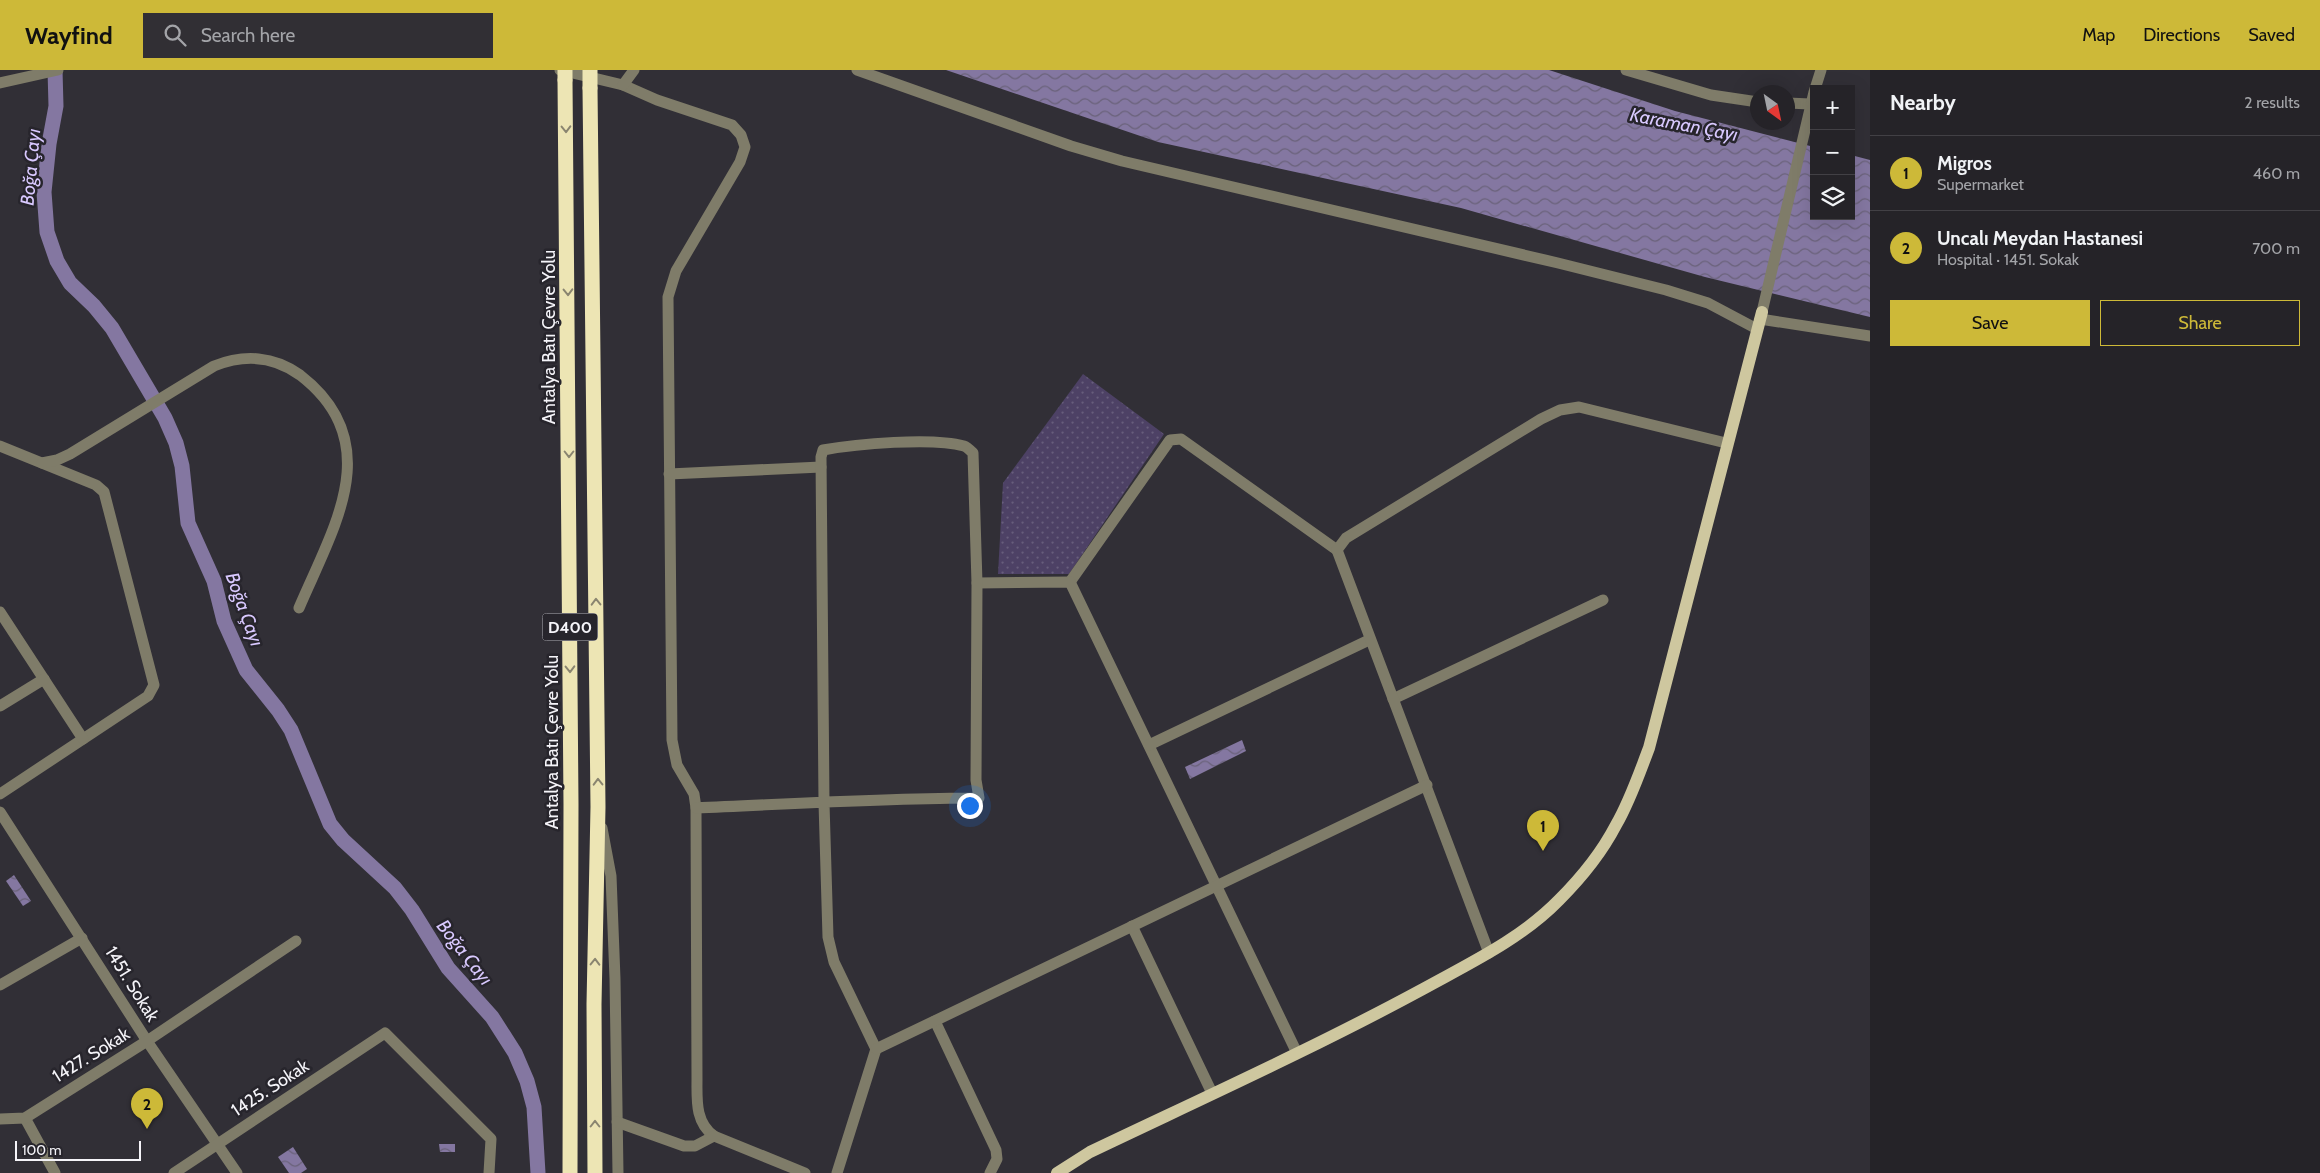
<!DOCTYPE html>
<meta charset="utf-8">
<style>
:root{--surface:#252328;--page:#312f34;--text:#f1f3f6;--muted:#a3a4a8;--line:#424045;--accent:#cdb938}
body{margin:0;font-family:Cabin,sans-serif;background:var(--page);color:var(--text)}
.controls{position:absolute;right:15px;top:15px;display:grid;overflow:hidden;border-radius:0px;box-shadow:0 5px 20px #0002}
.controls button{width:45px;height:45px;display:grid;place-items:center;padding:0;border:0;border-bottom:1px solid var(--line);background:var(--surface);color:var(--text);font:25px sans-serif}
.compass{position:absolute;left:1750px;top:15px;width:45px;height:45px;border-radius:50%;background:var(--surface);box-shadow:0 5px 20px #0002;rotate:147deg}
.scale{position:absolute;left:15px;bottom:12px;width:126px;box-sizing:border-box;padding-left:5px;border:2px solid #f5f4f9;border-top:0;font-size:14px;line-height:18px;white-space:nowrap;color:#f5f4f9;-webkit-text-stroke:4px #27252c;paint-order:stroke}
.you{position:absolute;left:969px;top:735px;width:18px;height:18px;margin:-12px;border:4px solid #fff;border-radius:50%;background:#1a73e8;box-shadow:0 0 0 8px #1a73e833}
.badge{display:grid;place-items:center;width:32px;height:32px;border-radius:50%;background:var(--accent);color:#111;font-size:16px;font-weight:700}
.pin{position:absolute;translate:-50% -41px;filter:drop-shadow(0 1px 2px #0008)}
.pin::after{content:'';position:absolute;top:26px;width:18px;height:15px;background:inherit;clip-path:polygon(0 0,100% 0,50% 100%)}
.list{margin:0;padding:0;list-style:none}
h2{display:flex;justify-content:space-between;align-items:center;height:65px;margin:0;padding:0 20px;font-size:21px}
h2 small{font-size:16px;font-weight:400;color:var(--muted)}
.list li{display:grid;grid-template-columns:32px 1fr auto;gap:15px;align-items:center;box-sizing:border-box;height:75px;padding:0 20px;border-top:1px solid var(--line)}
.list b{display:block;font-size:19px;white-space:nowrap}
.list p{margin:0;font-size:16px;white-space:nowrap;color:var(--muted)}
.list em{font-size:16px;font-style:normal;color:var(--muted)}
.actions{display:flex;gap:10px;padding:15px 20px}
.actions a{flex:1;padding:11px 0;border:1px solid var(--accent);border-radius:0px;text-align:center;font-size:18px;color:var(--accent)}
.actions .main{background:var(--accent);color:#111}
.icon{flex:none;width:28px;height:28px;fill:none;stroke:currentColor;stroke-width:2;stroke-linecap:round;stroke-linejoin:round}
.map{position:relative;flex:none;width:1870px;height:1103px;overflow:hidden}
header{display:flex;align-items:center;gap:30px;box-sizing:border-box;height:70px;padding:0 25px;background:var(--accent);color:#111}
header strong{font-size:24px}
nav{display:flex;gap:28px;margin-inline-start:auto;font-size:18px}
.search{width:350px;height:45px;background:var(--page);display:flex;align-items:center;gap:12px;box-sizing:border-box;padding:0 18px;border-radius:0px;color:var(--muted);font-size:19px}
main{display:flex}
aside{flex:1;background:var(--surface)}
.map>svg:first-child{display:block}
</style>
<header>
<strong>Wayfind</strong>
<div class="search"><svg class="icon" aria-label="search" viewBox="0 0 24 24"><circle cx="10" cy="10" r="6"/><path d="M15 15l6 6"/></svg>Search here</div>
<nav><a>Map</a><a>Directions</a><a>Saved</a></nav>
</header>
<main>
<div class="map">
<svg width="1870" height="1103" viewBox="0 0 1870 1103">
<defs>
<pattern id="grass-dots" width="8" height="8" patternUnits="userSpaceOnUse" patternTransform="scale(1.25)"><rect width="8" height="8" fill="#4d4165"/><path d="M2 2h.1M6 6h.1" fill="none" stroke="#675d7c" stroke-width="1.8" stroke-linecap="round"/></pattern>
<pattern id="water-waves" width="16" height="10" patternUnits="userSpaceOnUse" patternTransform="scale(1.25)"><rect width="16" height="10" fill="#8477a1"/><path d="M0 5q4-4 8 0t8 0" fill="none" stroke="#6a627a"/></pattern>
</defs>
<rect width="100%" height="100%" fill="#312f36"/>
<polygon fill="url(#grass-dots)" points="1083,304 1164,364 1069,504 998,504 1003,413"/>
<g fill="url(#water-waves)">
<polygon points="946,0 1549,0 1675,41 1814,77 1814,146 1851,146 1851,85 1870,90 1870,247 1705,207 1461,138 1158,72"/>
<polygon points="1242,670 1246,681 1190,709 1185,697"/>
<polygon points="14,805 31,831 23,836 6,811"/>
<polygon points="439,1074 455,1074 455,1082 440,1082"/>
<polygon points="293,1077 307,1099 301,1103 289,1103 278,1087"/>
</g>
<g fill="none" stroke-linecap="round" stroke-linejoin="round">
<polyline stroke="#8477a1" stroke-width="15" points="55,0 56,36 49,74 44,122 47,162 57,191 70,213 94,236 112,258 165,348 176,373 182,396 188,453 214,511 224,551 246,600 278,640 291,660 330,754 343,770 395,818 412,840 448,898 492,947 515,983 527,1011 534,1037 538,1103"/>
<g stroke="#7f7c69" stroke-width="11">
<path d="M560,0L623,15L657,30L732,55L741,65L745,77L740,92L676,201L668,227L672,670L677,695L694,724L696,738L697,1009C697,1030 695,1052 714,1066L805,1103"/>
<polyline points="857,0 1071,76 1122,91 1558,193 1666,220 1708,233 1757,259"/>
<polyline points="1626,0 1711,25 1758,32"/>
<polyline points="0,13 58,0"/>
<polyline points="623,15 634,0"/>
<polyline points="1815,19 1821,0"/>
<polyline points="1788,33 1810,34"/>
<polyline points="1762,242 1814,22"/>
<polyline points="1760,249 1870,266"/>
<polyline points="0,376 96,415 104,422 154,615 148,626 0,724"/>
<path d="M42,393L57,390L70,384L214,296C244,284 274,286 300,305C388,373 333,458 299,538"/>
<polyline points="669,404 821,397"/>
<polyline points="1070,512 1170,370 1181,369 1337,480"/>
<polyline points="977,513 1070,512 1297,983"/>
<polyline points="0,542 83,669"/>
<polyline points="1393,629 1603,530"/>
<polyline points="0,636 44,609"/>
<polyline points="1149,675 1369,570"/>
<path d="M696,738C790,734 885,728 979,728L976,710L977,513L973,383C970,380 967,377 964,376C932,367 856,374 823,380L821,387L824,733L828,867L834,892L876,979L837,1103"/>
<polyline points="0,742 147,971 237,1103"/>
<polyline points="602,758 611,806 615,909 618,1103"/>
<polyline points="1132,856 1212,1023"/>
<polyline points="1489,883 1337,480 1346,468 1541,349 1560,340 1579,337 1726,373"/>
<polyline points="0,915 82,868"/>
<polyline points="935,951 996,1080 997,1089 990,1103"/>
<polyline points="876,979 1427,715"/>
<polyline points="25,1048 55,1103"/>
<polyline points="0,1049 25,1048 147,971 296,871"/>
<polyline points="617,1052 684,1076 695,1076 714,1066"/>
<polyline points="174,1103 385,963 491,1069 489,1103"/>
</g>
<path stroke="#cec79f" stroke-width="12" d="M1057,1103L1090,1082C1201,1029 1314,978 1423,919C1470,893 1521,869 1559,830C1580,809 1602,782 1616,755C1630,731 1639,704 1649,678L1762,242"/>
<g stroke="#ede5b4" stroke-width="15">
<polyline points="565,10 571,734 570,1103"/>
<polyline points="590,18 598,737 594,934 595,1103"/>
</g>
<g stroke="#ede5b4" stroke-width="15">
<polyline points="590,0 590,18"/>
<polyline points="565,10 565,0"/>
</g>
</g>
<defs><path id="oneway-chevron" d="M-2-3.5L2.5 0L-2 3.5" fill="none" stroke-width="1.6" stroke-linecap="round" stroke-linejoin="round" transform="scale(1.25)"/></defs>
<g stroke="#8a8570">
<use href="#oneway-chevron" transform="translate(566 59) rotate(89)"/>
<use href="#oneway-chevron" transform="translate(568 222) rotate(89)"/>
<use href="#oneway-chevron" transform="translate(569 384) rotate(90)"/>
<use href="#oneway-chevron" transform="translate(596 532) rotate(-91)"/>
<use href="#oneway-chevron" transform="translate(570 599) rotate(89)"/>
<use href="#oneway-chevron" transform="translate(598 712) rotate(-91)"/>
<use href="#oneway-chevron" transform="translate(595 892) rotate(-89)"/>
<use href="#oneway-chevron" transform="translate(595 1054) rotate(-90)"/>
</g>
<g text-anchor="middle" stroke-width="5" stroke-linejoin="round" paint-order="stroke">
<rect fill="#27252c" stroke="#b7b6bc" stroke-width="1" x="542.5" y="543.5" width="55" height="27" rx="4"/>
<g font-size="16" font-weight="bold" fill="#f5f4f9">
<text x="570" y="563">D400</text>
</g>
<g font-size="18" fill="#f5f4f9" stroke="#27252c">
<text transform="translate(549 267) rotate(-90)" y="6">Antalya Batı Çevre Yolu</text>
<text transform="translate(552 672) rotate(-90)" y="6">Antalya Batı Çevre Yolu</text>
<text transform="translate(132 914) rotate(58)" y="6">1451. Sokak</text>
<text transform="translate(91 985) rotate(-32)" y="6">1427. Sokak</text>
<text transform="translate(270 1018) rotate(-33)" y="6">1425. Sokak</text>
</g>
<g font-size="19" font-style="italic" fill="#d9c9ff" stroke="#27252c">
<text transform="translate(1684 54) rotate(11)" y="7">Karaman Çayı</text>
<text transform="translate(30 97) rotate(-85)" y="7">Boğa Çayı</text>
<text transform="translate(245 539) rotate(70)" y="7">Boğa Çayı</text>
<text transform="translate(465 882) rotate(52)" y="7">Boğa Çayı</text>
</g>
</g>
</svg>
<div class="controls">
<button>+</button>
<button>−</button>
<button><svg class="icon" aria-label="layers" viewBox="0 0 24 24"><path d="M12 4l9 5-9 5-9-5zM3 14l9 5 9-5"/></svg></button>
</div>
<svg class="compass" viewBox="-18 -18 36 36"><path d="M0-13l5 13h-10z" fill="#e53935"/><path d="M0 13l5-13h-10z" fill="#a3a4a8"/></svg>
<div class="scale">100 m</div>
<div class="you"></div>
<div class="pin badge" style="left:1543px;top:781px">1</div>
<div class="pin badge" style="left:147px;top:1059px">2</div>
</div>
<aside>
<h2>Nearby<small>2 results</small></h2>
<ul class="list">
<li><span class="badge">1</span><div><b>Migros</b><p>Supermarket</p></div><em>460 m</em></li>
<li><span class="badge">2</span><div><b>Uncalı Meydan Hastanesi</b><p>Hospital · 1451. Sokak</p></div><em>700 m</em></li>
</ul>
<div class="actions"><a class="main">Save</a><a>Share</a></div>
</aside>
</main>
